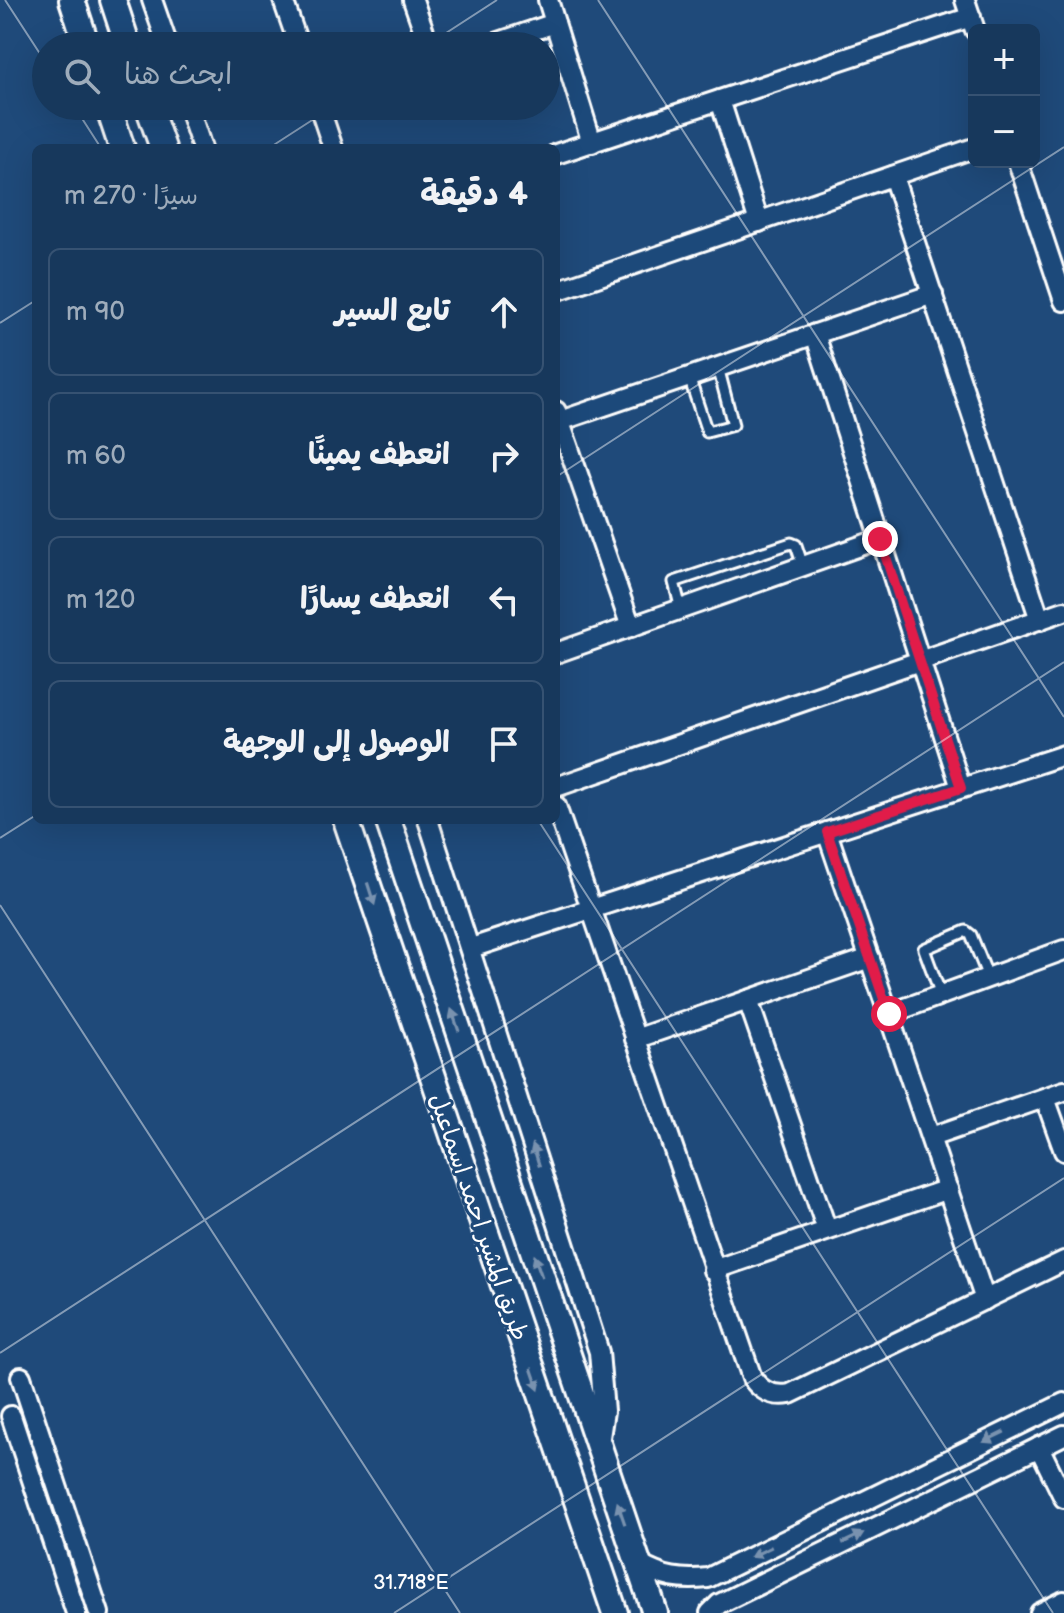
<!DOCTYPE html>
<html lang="ar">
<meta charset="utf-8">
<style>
:root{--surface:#17385c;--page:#203f62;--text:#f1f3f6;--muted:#9eacbb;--line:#365272}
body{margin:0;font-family:"Balsamiq Sans","Playpen Sans Arabic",sans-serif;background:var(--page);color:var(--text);direction:rtl}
.controls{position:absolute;right:24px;top:24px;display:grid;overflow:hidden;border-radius:12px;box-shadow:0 8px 32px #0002}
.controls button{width:72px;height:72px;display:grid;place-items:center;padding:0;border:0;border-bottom:2px solid var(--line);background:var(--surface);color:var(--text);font:40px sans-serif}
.stop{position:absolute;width:24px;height:24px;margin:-18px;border:6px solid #e11d48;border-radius:50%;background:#fff}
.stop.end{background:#e11d48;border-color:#fff;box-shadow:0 2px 8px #0008}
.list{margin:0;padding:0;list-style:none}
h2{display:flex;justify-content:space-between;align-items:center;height:104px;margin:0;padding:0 32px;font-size:34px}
h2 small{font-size:26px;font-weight:400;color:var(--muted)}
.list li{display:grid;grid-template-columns:52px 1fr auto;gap:24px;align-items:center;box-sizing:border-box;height:128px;margin:0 16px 16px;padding:0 16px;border:2px solid var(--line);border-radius:12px}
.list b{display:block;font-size:30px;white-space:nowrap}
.list em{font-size:26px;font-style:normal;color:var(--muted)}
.icon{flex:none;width:44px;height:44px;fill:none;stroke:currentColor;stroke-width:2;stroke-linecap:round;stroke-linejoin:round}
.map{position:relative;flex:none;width:1064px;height:1613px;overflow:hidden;direction:ltr}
.search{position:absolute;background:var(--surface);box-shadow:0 8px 32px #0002;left:32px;top:32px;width:528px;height:88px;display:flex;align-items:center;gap:20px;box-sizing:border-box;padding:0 28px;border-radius:44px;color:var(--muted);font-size:30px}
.panel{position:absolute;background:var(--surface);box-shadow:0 8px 32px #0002;left:32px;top:144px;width:528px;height:680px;border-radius:12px;direction:rtl}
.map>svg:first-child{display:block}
</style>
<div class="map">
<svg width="1064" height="1613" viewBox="0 0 1064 1613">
<rect width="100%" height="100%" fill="#1f4a7a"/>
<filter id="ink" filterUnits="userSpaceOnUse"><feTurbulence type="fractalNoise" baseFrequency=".0125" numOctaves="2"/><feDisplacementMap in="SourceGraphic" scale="16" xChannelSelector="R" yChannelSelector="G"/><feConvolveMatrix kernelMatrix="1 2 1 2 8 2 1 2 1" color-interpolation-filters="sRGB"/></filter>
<g filter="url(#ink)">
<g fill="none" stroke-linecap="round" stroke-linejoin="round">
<defs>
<g id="lane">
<polyline points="689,377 707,432 733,425 718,367"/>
<polyline points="681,609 674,582 791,543 796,545 803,566"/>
<polyline points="941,995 924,949 966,931 971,935 988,977"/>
</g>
<g id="street">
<polyline points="152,0 168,46"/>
<polyline points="283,0 299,46"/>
<polyline points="413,0 429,46"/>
<polyline points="548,0 592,143"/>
<polyline points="965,0 975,30"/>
<polyline points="487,46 555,23"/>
<polyline points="720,100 759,222"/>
<polyline points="188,106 202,148"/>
<polyline points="319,106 333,148"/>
<polyline points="556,154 971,17"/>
<polyline points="1018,162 1064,301"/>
<polyline points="893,176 1040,620"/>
<polyline points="556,291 974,148"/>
<polyline points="815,334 961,788"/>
<polyline points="556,411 631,627"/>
<polyline points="560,421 933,294"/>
<polyline points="556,653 880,539"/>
<polyline points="556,787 1064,611"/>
<path d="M556,806L752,1378C762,1392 773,1397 790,1394L1064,1261"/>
<polyline points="428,820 599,1352 604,1411 599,1444"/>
<polyline points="827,832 985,1300"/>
<polyline points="471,948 1064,755"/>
<polyline points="748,1000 827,1230"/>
<polyline points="889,1014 1064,950"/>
<polyline points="635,1039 870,958"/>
<polyline points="1045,1098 1064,1151"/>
<polyline points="931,1137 1064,1091"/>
<polyline points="713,1270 948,1189"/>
<polyline points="21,1377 99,1613"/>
<polyline points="11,1416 76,1613"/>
<polyline points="1039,1447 1064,1498"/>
<path d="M639,1564C663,1578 681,1581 708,1578L1064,1403"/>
<polyline points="710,1613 719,1604 1064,1435"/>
<polyline points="1040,1613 1064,1601"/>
</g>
<g id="secondary">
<polyline points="72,0 87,46"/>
<polyline points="113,0 128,46"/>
<polyline points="108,106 122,148"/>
<polyline points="148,106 163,148"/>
<polyline points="346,820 615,1613"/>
<polyline points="388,820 655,1613"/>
</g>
</defs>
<use href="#lane" stroke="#fff" stroke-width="15"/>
<use href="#street" stroke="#fff" stroke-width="24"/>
<use href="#secondary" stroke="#fff" stroke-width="30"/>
<use href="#lane" stroke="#1f4a7a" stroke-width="9"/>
<use href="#street" stroke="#1f4a7a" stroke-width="18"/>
<use href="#secondary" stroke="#1f4a7a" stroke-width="24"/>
</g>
<defs><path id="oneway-solid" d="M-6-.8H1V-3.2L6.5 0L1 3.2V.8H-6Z" transform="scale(2)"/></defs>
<g fill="#7992af">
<use href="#oneway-solid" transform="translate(371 894) rotate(72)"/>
<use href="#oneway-solid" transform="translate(455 1020) rotate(-109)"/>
<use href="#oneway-solid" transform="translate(536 1155) rotate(-107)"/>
<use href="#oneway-solid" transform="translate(538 1266) rotate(-109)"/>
<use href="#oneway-solid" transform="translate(535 1379) rotate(71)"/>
<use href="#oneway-solid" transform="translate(994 1437) rotate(154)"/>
<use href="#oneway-solid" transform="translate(621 1513) rotate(-109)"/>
<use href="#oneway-solid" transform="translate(853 1538) rotate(-26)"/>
<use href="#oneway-solid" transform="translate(761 1552) rotate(154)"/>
</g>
</g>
<g fill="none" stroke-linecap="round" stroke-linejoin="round" filter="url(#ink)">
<polyline stroke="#e11d48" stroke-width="10" points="880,539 961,788 827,832 889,1014"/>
</g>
<path fill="none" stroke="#fff" stroke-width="2" stroke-opacity="0.45" d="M5,0L46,63M598,0L1064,717M426,46L497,0M74,106L101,148M269,148L334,106M0,323L36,300M556,477L1064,147M538,820L1053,1613M0,838L36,815M0,905L460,1613M0,1353L1064,662M394,1613L1064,1178"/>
<g text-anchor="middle" stroke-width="6" stroke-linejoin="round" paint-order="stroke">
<g font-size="24" fill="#fff" stroke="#1f4a7a">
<text transform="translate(479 1217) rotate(71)" y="8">طريق المشير احمد اسماعيل</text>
</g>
</g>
<g font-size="20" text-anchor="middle" fill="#fff" stroke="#1f4a7a" stroke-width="6" stroke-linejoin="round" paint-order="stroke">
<text x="411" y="1589">31.718°E</text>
</g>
</svg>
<div class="controls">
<button>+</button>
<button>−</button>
</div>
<div class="stop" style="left:889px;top:1014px"></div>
<div class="stop end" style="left:880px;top:539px"></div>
<div class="search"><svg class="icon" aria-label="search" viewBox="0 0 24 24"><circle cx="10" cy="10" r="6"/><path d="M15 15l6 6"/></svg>ابحث هنا</div>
<section class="panel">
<h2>4 دقيقة<small>سيرًا · 270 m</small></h2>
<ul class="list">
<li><svg class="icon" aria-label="ahead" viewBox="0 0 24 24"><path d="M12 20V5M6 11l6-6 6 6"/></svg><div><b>تابع السير</b></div><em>90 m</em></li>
<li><svg class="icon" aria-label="right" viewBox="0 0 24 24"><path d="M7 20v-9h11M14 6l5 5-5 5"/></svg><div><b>انعطف يمينًا</b></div><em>60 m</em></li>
<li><svg class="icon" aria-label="left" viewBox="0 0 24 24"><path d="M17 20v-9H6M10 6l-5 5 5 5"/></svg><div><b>انعطف يسارًا</b></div><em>120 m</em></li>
<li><svg class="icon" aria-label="arrive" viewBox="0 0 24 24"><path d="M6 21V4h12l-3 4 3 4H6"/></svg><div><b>الوصول إلى الوجهة</b></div></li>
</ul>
</section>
</div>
